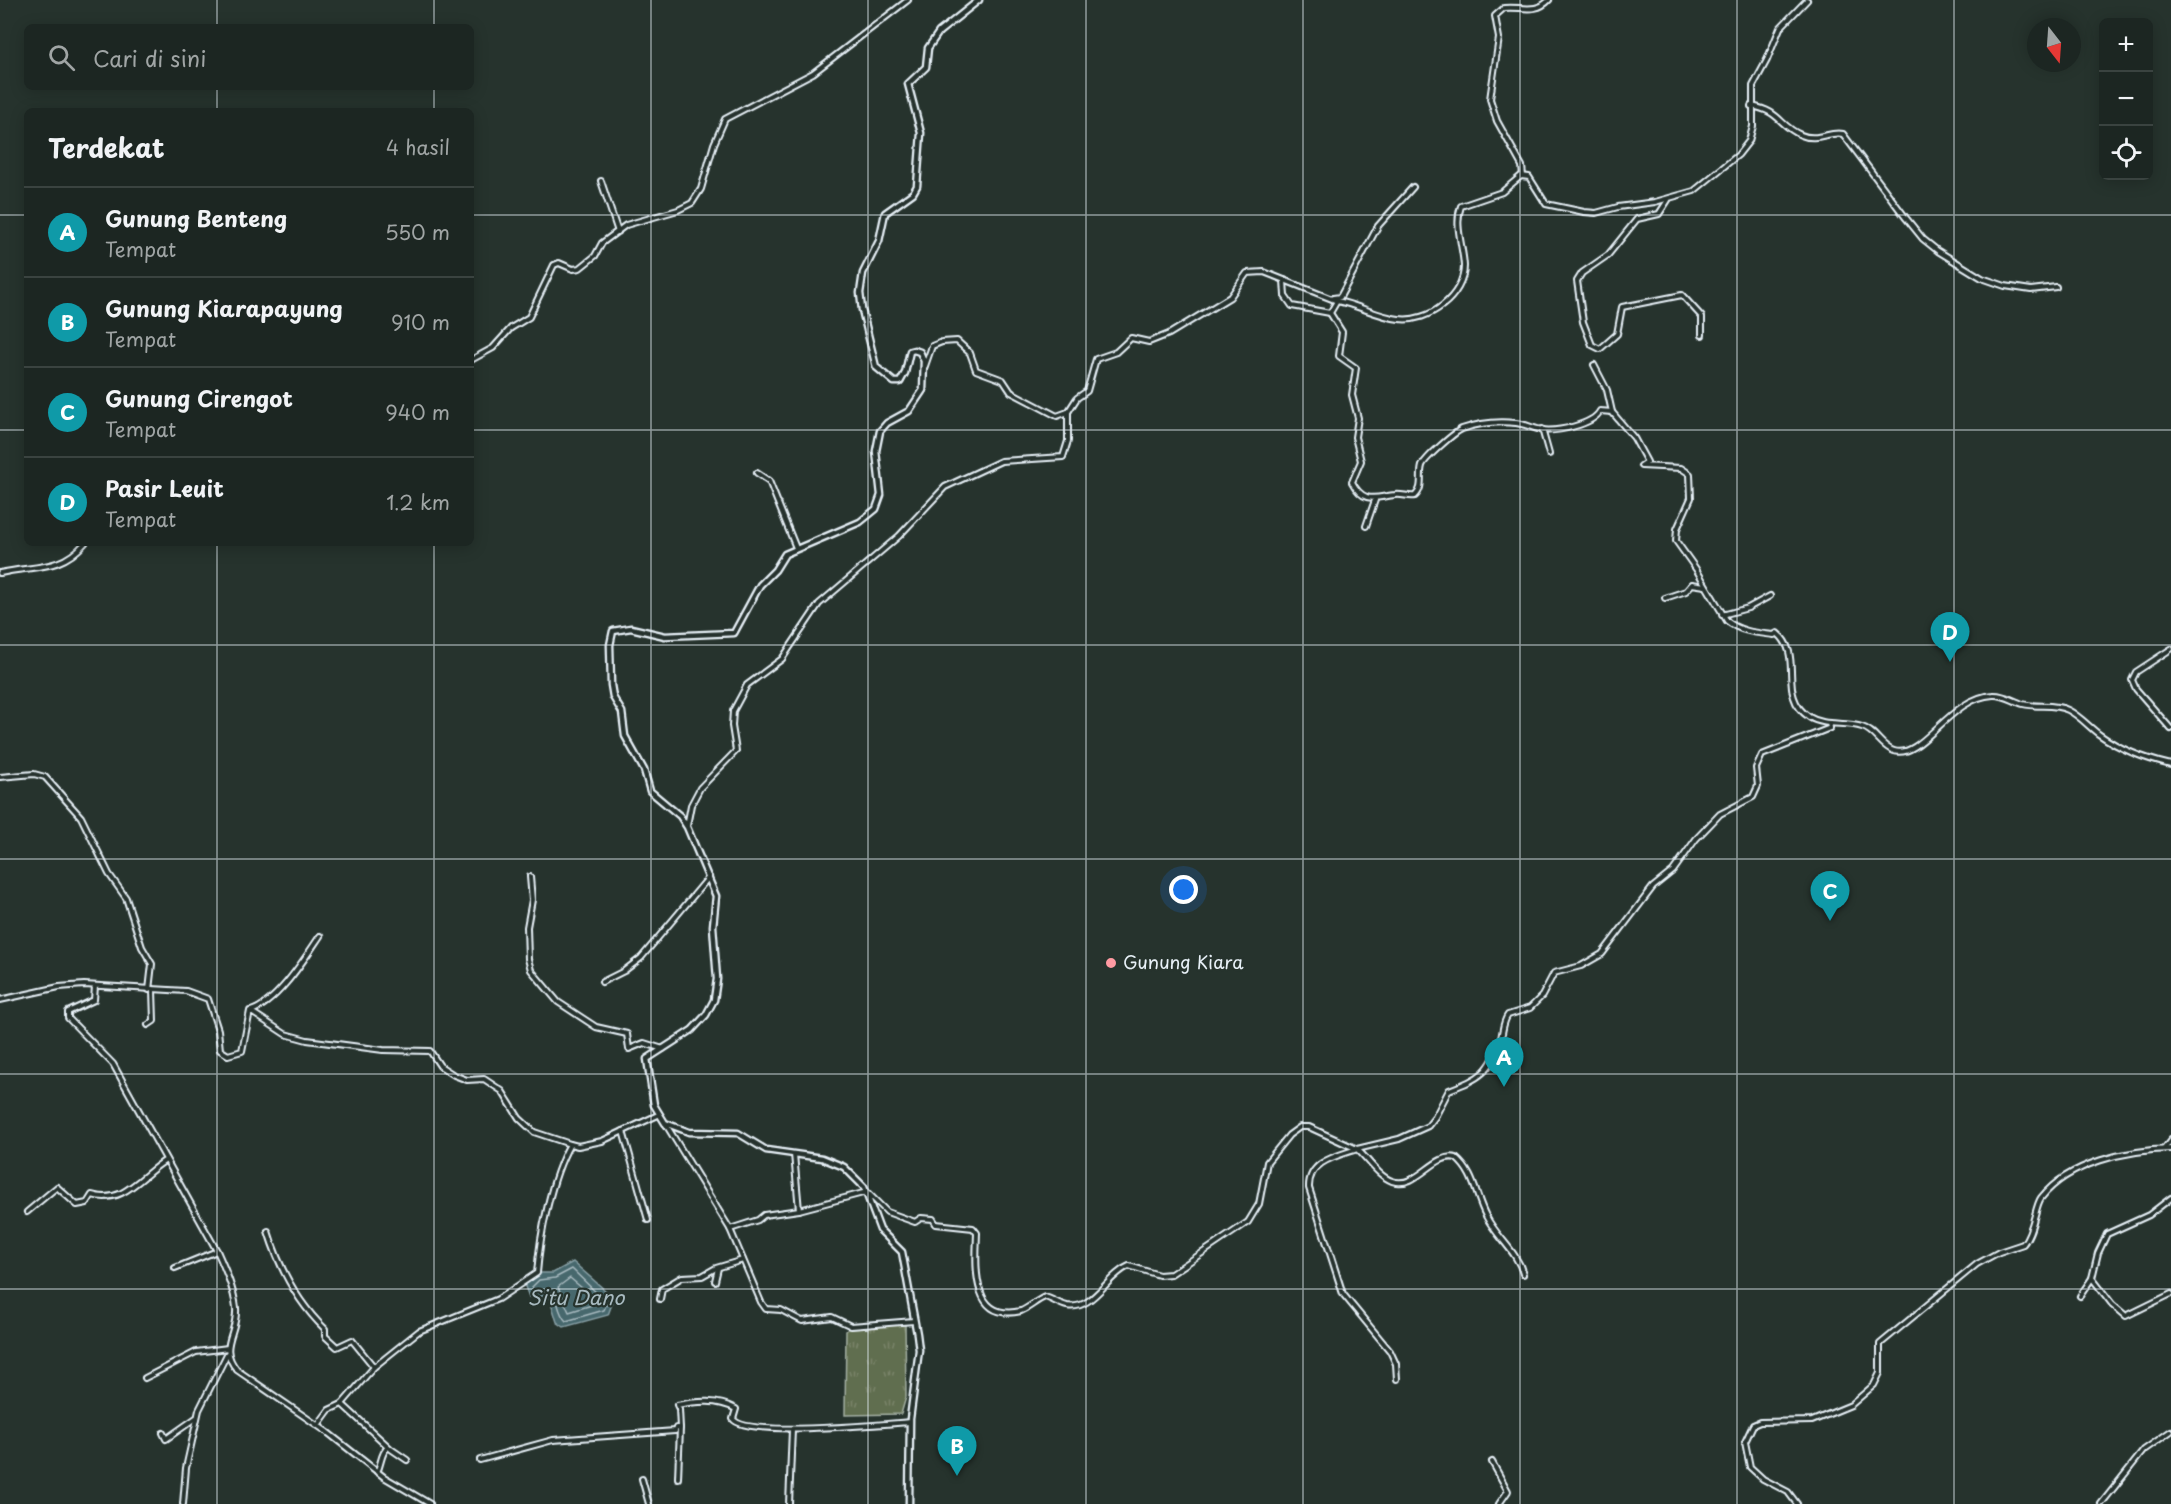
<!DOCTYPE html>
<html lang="id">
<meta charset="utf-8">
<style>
:root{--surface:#1c2622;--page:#29322f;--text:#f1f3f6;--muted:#a0a5a5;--line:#3a4340;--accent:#ff9aa2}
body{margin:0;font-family:"Playpen Sans",sans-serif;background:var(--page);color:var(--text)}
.controls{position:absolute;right:18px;top:18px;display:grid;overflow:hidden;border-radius:9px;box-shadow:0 3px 15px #0003}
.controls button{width:54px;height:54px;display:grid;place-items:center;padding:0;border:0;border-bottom:2px solid var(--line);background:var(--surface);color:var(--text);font:30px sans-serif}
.compass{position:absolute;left:2027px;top:18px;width:54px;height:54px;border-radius:50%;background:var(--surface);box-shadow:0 3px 15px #0003;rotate:163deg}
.you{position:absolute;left:1184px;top:890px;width:21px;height:21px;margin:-15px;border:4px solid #fff;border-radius:50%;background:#1a73e8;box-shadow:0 0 0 9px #1a73e833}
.badge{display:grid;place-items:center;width:39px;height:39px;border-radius:50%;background:var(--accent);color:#fff;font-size:20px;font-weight:700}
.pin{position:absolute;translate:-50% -50px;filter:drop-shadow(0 2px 3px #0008)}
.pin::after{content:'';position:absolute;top:32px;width:21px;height:18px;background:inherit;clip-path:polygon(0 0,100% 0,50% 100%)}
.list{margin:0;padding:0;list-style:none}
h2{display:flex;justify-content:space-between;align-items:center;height:78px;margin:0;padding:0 24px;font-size:26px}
h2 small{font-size:20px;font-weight:400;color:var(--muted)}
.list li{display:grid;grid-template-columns:39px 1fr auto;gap:18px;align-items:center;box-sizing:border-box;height:90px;padding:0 24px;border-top:2px solid var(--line)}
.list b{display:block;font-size:22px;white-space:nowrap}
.list p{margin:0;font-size:20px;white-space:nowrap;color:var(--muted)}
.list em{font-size:20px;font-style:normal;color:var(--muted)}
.icon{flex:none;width:33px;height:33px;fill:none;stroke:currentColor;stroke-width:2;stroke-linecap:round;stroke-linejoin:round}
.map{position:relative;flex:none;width:2171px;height:1504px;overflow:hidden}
.search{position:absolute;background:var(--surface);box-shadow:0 3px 15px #0003;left:24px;top:24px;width:450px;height:66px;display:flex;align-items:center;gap:15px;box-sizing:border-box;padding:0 21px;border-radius:9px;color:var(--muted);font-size:22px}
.panel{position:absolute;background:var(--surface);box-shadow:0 3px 15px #0003;left:24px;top:108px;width:450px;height:438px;border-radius:9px}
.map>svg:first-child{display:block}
</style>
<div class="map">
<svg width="2171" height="1504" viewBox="0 0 2171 1504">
<defs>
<pattern id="grass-tufts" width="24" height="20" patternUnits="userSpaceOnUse" patternTransform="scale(1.5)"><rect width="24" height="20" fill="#616e4f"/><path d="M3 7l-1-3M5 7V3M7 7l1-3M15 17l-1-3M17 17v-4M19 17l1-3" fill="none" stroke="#788369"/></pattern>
</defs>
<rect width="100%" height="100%" fill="#26332d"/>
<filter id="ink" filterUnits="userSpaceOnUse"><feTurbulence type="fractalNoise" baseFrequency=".0167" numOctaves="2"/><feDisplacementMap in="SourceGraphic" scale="12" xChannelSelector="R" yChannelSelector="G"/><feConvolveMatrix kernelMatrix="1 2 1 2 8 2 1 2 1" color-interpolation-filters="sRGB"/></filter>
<g filter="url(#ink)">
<polygon fill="url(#grass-tufts)" stroke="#a4b0a4" stroke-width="1.5" points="905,1324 906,1397 901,1414 845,1415 846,1331 848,1329"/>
<polygon fill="#47686d" stroke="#879fa5" stroke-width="1.5" points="573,1262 606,1291 613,1301 608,1315 564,1327 557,1322 550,1299 545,1296 529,1297 524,1284 538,1273 553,1273"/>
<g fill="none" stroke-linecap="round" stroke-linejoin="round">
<g stroke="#a8bac0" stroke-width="1.5">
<path d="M572,1269L607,1303L604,1310L566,1321C552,1307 565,1287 534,1291L532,1287L539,1280L555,1278Z"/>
<polygon points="570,1278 595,1299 595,1304 569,1312 558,1287"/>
</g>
<defs>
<g id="minor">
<path d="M1751,106C1781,111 1779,126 1801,135C1817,142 1829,131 1843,134L1906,218L1923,239L1938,251L1982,278L2005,286L2031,290L2056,287"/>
<path d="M1523,176L1522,166L1497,121L1490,99L1499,38L1495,16L1504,8C1521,6 1536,14 1549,0"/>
<polyline points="601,181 618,232"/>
<polyline points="1668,200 1659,214 1637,219 1608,255 1582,273 1577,281 1583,322 1592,345 1600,349 1617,334 1622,307 1682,295 1702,317 1702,335"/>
<polyline points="1284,280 1285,296 1292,306 1330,313"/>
<polyline points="1333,298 1340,297 1378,226 1413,187"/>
<path d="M1337,301C1358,305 1379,317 1399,319C1429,323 1464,296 1464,266C1463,246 1454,225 1461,206L1502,192L1521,176L1529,177L1546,204L1584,212L1596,213L1618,207L1655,202L1694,191L1738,155L1749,141L1753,126V86L1767,60L1780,28L1807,0"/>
<polyline points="471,360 493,348 511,328 529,317 554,265 559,263 573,269 580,268 595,256 602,243 626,225 678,210 692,203 701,189 714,144 725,119 813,73 908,0"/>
<polyline points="1594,365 1607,390 1612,412"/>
<polyline points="925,366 932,346 942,342 957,341 970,353 976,370 1003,380 1011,392 1057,416 1068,412"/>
<polyline points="1542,429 1549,454"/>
<polyline points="757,473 769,481 796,548"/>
<polyline points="1366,526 1375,500"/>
<path d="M0,573C34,565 60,572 85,543"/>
<polyline points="1665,598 1686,591 1692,584 1705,586"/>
<polyline points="1722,615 1748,608 1770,596"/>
<polyline points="2171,649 2136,672 2132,680 2136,689 2171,729"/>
<polyline points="0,777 34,774 45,777 81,817 109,874 126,898 142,947 152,964 149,990"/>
<path d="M687,826L691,805L700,788L736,751L732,726L733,711L747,685L782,659L819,604L899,536L945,487L1001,461L1063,457L1068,441V412L1077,398L1087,391L1096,359L1116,352L1131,338L1149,342L1169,334L1230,297L1247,273L1264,272L1337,301L1330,313L1342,332L1339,356L1356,368L1352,395L1358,418L1355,437L1361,461L1352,482C1364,505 1376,497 1395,495C1402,494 1408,497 1415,496C1424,488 1419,476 1422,466C1424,459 1455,432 1462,429C1479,423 1498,421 1516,423C1525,424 1535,429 1542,430C1556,432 1593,425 1600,411L1612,412L1634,438L1647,462L1641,466L1681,468L1690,474L1691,498L1677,529L1676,541L1696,569L1727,621C1740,632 1758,633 1774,635L1777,633C1805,655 1776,695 1809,717C1825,727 1845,721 1862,727C1876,731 1881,747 1894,751C1922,760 1950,697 1993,695C2004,694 2013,701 2023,704C2038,708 2053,703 2068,710C2080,716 2089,727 2100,735C2121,750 2146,759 2171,765"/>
<polyline points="530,877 532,900 527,927 528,959 531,970 558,1002 596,1027 627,1034 629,1049 644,1043 663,1049"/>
<polyline points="602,982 624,971 641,958 709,877"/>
<path d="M95,986L94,1000L68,1012V1018L113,1064L217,1251C225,1269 234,1289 236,1308C238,1334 217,1346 237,1370L327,1432L384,1477L430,1504"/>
<polyline points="0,1000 59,987 84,985 186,991 208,999 218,1030 220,1050 228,1055 242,1051 250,1011 285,1034 307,1040 383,1050 430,1051 440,1066 454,1075 467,1080 484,1079 502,1091 519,1118 534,1132 570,1144 578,1146 602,1141 658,1115"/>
<path d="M251,1011C277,1003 305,958 320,936"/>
<polyline points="148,1025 154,1021 153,990"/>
<polyline points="665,1123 730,1229 761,1302 766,1309 781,1310 802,1321 832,1317 851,1326 914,1321"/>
<polyline points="623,1131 648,1220"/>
<polyline points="2164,1149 2171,1140"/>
<polyline points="794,1154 799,1210"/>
<polyline points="2171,1198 2149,1215 2107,1234 2098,1253 2092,1278 2112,1304 2126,1316 2171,1294"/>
<path d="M27,1212L57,1187L77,1205L87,1203L92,1195C124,1205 141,1175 166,1160"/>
<path d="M730,1229L758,1220L764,1215L799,1210L867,1192L887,1212L915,1222L921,1218L933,1219L936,1224L973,1228L977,1233C976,1264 970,1323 1021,1311C1029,1308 1037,1300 1045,1297C1052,1299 1059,1304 1067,1306C1093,1311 1107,1275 1129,1266L1159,1275L1171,1274L1248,1222L1259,1204L1267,1162L1289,1135L1300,1127H1309L1357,1149L1399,1139L1428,1126L1435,1117L1449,1090C1480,1078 1491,1073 1501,1038C1503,1030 1503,1022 1508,1015L1530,1008L1542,996L1554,973L1581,966L1602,954L1653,887L1673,871L1696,839L1720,814L1753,797L1758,786L1756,768L1762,755L1830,728L1829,723"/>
<path d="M268,1231C279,1267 298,1303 325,1329V1336L337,1347L352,1340L374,1367"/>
<polyline points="175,1268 217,1251"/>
<polyline points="715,1281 718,1268"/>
<polyline points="2080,1296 2092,1278"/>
<polyline points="660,1299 662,1289 682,1277 702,1276 716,1268 743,1260"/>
<polyline points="145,1378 196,1352 228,1348"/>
<path d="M1397,1379L1396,1364L1390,1351L1343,1294L1309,1188C1308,1161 1337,1156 1357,1149C1368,1159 1378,1176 1392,1181C1417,1190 1434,1152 1456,1158C1475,1174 1475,1195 1486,1216C1497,1238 1517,1251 1523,1274"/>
<polyline points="342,1404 391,1449 407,1460"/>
<path d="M318,1425L329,1410L342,1404L374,1367L419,1331L498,1299L537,1273C540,1235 551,1177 570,1144"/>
<polyline points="163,1433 166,1439 196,1418"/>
<path d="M480,1460L553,1440L675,1431L676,1428H680L679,1409L677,1405C698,1401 717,1399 736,1409L733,1419C744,1437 884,1424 910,1422"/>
<polyline points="1492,1462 1508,1491 1499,1504"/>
<path d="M377,1472C382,1463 380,1454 388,1447"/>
<polyline points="678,1478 680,1428"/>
<polyline points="642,1479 649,1504"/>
<polyline points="183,1504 186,1468 199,1410 227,1354"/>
<polyline points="789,1504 792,1429"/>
<path d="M1797,1504L1788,1492L1763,1479L1750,1467L1745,1442L1753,1425L1760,1422L1812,1421L1851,1405L1874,1385L1880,1373V1344L1977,1264L1999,1252L2023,1244C2034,1231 2035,1206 2041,1198C2069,1162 2128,1150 2171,1149"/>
<polyline points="2101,1504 2144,1450 2171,1431"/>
</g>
<polyline id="tertiary" points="909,1504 910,1419 919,1350 917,1334 902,1252 880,1230 864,1187 844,1167 822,1158 766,1150 738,1133 689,1132 665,1123 654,1105 647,1059 692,1030 706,1015 714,1000 717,979 713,926 716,896 687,827 680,816 650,791 644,770 625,736 622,712 613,697 611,685 610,645 613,631 631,628 665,636 734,633 760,585 775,570 785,554 860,522 876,509 881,495 876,451 880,431 887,423 909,411 923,390 924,361 920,352 914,350 910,351 905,373 900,382 894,382 876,367 862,310 860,293 863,273 879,241 885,213 913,193 917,186 921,133 908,84 926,67 928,48 939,32 979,0"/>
</defs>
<use href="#minor" stroke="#e8f1f8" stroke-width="8"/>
<use href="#tertiary" stroke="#e8f1f8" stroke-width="9"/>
<use href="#minor" stroke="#26332d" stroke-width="4"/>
<use href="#tertiary" stroke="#26332d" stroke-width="4.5"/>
</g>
</g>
<path fill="none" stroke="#e8f1f8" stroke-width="1.5" stroke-opacity="0.55" d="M217,0V27M434,0V27M651,0V1504M868,0V1504M1086,0V1504M1303,0V1504M1520,0V1504M1737,0V1504M1954,0V1504M217,87V111M434,87V111M0,215H27M471,215H2171M0,430H27M471,430H2171M217,543V1504M434,543V1504M0,645H2171M0,859H2171M0,1074H2171M0,1289H2171"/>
<circle fill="#ff9aa2" stroke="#26332d" stroke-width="2" cx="1111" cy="963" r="6"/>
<g text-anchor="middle" stroke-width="4.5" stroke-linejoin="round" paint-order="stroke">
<g font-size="18" fill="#e8f1f8" stroke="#26332d" text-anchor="start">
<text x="1123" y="969">Gunung Kiara</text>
</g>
<g font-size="20" font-style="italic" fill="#a8bac0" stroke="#26332d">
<text x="576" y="1305">Situ Dano</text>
</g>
</g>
</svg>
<div class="controls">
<button>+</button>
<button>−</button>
<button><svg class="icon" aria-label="locate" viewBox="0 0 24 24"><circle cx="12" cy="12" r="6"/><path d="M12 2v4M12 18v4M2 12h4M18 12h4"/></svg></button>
</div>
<svg class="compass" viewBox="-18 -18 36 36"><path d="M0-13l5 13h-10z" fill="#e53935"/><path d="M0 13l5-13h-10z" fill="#a0a5a5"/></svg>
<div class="you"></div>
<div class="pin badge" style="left:1504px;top:1087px;background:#0f9aa8">A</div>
<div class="pin badge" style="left:957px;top:1476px;background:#0f9aa8">B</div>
<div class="pin badge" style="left:1830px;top:921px;background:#0f9aa8">C</div>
<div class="pin badge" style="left:1950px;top:662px;background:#0f9aa8">D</div>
<div class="search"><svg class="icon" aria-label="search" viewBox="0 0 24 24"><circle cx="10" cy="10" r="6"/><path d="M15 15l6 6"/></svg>Cari di sini</div>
<section class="panel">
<h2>Terdekat<small>4 hasil</small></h2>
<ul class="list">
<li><span class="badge" style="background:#0f9aa8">A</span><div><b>Gunung Benteng</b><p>Tempat</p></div><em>550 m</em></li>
<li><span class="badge" style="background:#0f9aa8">B</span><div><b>Gunung Kiarapayung</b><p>Tempat</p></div><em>910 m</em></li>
<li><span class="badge" style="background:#0f9aa8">C</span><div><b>Gunung Cirengot</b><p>Tempat</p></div><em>940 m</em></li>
<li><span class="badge" style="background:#0f9aa8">D</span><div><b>Pasir Leuit</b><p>Tempat</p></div><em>1.2 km</em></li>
</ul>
</section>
</div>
